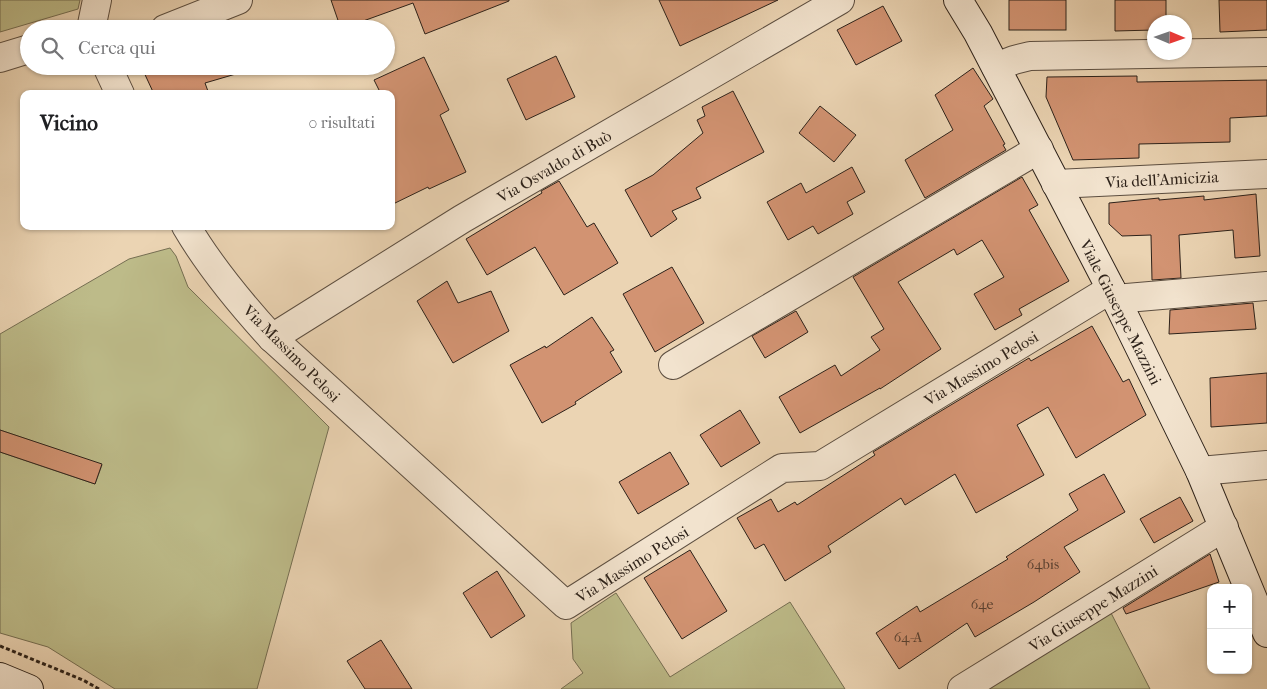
<!DOCTYPE html>
<html lang="it">
<meta charset="utf-8">
<style>
:root{--surface:#fff;--page:#f2f2f2;--text:#202124;--muted:#757577;--line:#e0e0e0}
body{margin:0;font-family:"IM FELL French Canon",serif;background:var(--page);color:var(--text)}
.controls{position:absolute;right:15px;bottom:15px;display:grid;overflow:hidden;border-radius:10px;box-shadow:0 1px 4px #0004}
.controls button{width:45px;height:45px;display:grid;place-items:center;padding:0;border:0;border-bottom:1px solid var(--line);background:var(--surface);color:var(--text);font:25px sans-serif}
.compass{position:absolute;left:1147px;top:15px;width:45px;height:45px;border-radius:50%;background:var(--surface);box-shadow:0 1px 4px #0004;rotate:92deg}
.list{margin:0;padding:0;list-style:none}
h2{display:flex;justify-content:space-between;align-items:center;height:65px;margin:0;padding:0 20px;font-size:21px}
h2 small{font-size:16px;font-weight:400;color:var(--muted)}
.icon{flex:none;width:28px;height:28px;fill:none;stroke:currentColor;stroke-width:2;stroke-linecap:round;stroke-linejoin:round}
.map{position:relative;flex:none;width:1267px;height:689px;overflow:hidden}
.search{position:absolute;background:var(--surface);box-shadow:0 1px 4px #0004;left:20px;top:20px;width:375px;height:55px;display:flex;align-items:center;gap:12px;box-sizing:border-box;padding:0 18px;border-radius:28px;color:var(--muted);font-size:19px}
.panel{position:absolute;background:var(--surface);box-shadow:0 1px 4px #0004;left:20px;top:90px;width:375px;height:140px;border-radius:10px}
.map>svg:first-child{display:block}
</style>
<div class="map">
<svg width="1267" height="689" viewBox="0 0 1267 689">
<rect width="100%" height="100%" fill="#ebd4b3"/>
<filter id="stains"><feTurbulence type="fractalNoise" baseFrequency=".004" numOctaves="4"/><feColorMatrix values="0 0 0 0 .2 0 0 0 0 .09 0 0 0 0 .02 0 0 0 .5 -.17"/></filter>
<radialGradient id="worn" r=".72"><stop offset=".6" stop-color="#630" stop-opacity="0"/><stop offset="1" stop-color="#630" stop-opacity=".3"/></radialGradient>
<g fill="#bdbb89" stroke="#756e52">
<polygon points="0,0 80,0 78,9 0,32"/>
<polygon points="170,248 176,256 188,287 329,427 257,689 115,689 48,647 0,633 0,452 95,484 102,465 0,430 0,334 129,259"/>
<polygon points="616,593 670,677 790,602 845,689 561,689 583,673 573,659 571,623"/>
<polygon points="1110,611 1150,689 981,689"/>
</g>
<g fill="#d29372" stroke="#2d221a">
<polygon points="331,0 509,0 509,1 425,34 413,3 341,29"/>
<polygon points="659,0 778,0 680,46"/>
<rect x="1009" y="0" width="57" height="30"/>
<polygon points="1115,0 1166,0 1166,22 1154,22 1154,30 1115,31"/>
<polygon points="1219,0 1267,0 1267,30 1220,32"/>
<polygon points="883,6 902,41 856,65 837,30"/>
<polygon points="556,56 575,97 526,120 507,79"/>
<polygon points="424,57 449,110 440,115 466,172 429,189 428,187 391,205 391,94 381,94 374,80"/>
<polygon points="141,66 245,66 246,71 205,83 209,94 154,94"/>
<polygon points="973,68 993,99 984,106 1005,144 1003,145 1006,150 925,198 905,160 953,130 935,95"/>
<polygon points="1137,76 1137,82 1267,80 1267,116 1230,118 1230,142 1139,144 1139,158 1073,160 1046,97 1047,77"/>
<polygon points="733,91 764,152 696,188 701,198 672,211 677,219 651,237 625,190 653,175 703,133 697,120 705,116 702,107"/>
<polygon points="820,106 856,135 834,162 799,133"/>
<polygon points="852,167 865,192 847,202 853,214 818,234 813,226 788,240 767,202 801,183 806,193"/>
<polygon points="1022,177 1038,205 1029,210 1069,281 1019,309 1022,315 995,330 974,294 1004,277 982,240 957,255 954,249 898,282 941,349 880,389 880,388 800,433 779,397 835,365 841,376 880,350 871,337 884,329 853,277"/>
<polygon points="559,181 587,227 594,223 618,263 564,295 535,247 487,275 466,239 542,193 541,191"/>
<polygon points="1256,194 1260,256 1235,258 1233,230 1179,235 1181,278 1152,280 1151,235 1122,236 1109,224 1109,203 1159,198 1159,200 1204,196 1204,200"/>
<polygon points="672,267 704,323 655,352 623,294"/>
<polygon points="447,281 458,303 491,291 509,331 453,363 417,301"/>
<polygon points="1253,303 1256,329 1169,334 1170,310"/>
<polygon points="796,311 808,332 765,358 752,336"/>
<polygon points="592,317 614,350 610,352 622,372 575,402 576,404 542,423 510,365 545,346 546,348"/>
<polygon points="1092,326 1123,382 1129,379 1146,415 1076,458 1048,407 1017,425 1044,475 976,513 955,474 905,505 901,498 828,546 831,552 785,581 764,544 755,549 737,518 771,499 778,512 795,502 797,505 875,455 873,452 984,385 1029,358 1031,361"/>
<polygon points="1267,373 1267,423 1211,427 1210,378"/>
<polygon points="740,410 760,443 721,467 700,435"/>
<polygon points="0,430 102,464 95,484 0,452"/>
<polygon points="670,452 689,484 638,514 619,482"/>
<polygon points="1104,474 1125,512 1064,547 1080,572 1034,602 975,637 967,623 899,669 876,633 917,606 920,612 1008,559 1006,557 1078,510 1069,494"/>
<polygon points="1180,497 1193,521 1154,543 1140,519"/>
<polygon points="690,550 727,611 682,639 644,578"/>
<polygon points="1210,554 1219,582 1126,614 1123,608"/>
<polygon points="497,571 525,616 491,638 463,593"/>
<polygon points="381,640 412,689 365,689 347,661"/>
</g>
<g fill="none" stroke-linecap="round" stroke-linejoin="round">
<defs>
<g id="street">
<polyline points="91,29 97,0"/>
<polyline points="165,29 238,0"/>
<polyline points="0,58 29,49"/>
<polyline points="107,66 120,94"/>
<polyline points="996,67 1014,60 1030,56 1267,52"/>
<polyline points="1056,184 1267,174"/>
<path d="M186,226C210,267 240,303 272,338L566,605L782,468L820,466L1111,289"/>
<polyline points="1115,299 1267,286"/>
<polyline points="272,338 462,219 840,0"/>
<polyline points="673,365 1039,149"/>
<polyline points="1200,471 1267,465"/>
<polyline points="962,689 1224,527"/>
</g>
<g id="secondary">
<polyline points="958,0 978,33 1111,289 1200,471 1267,633"/>
<polyline points="0,677 29,689"/>
</g>
</defs>
<use href="#street" stroke="#5c4e40" stroke-width="30"/>
<use href="#secondary" stroke="#2d221a" stroke-width="30"/>
<polyline stroke="#2d221a" stroke-width="3" stroke-dasharray="4 2.5" stroke-linecap="butt" points="0,646 83,680 99,689"/>
<use href="#street" stroke="#f2e3ce" stroke-width="28"/>
<use href="#secondary" stroke="#f2e3ce" stroke-width="28"/>
</g>
<g text-anchor="middle" stroke-width="4" stroke-linejoin="round" paint-order="stroke">
<g font-size="14" fill="#563e30">
<text x="1043" y="569">64bis</text>
<text x="982" y="609">64e</text>
<text x="908" y="642">64-A</text>
</g>
<g font-size="16" fill="#2d221a" stroke="#f2e3ce">
<text transform="translate(554 166) rotate(-30)" y="6">Via Osvaldo di Buò</text>
<text transform="translate(1162 179) rotate(-3)" y="6">Via dell'Amicizia</text>
<text transform="translate(1121 312) rotate(63)" y="6">Viale Giuseppe Mazzini</text>
<text transform="translate(292 353) rotate(45)" y="6">Via Massimo Pelosi</text>
<text transform="translate(981 368) rotate(-31)" y="6">Via Massimo Pelosi</text>
<text transform="translate(632 564) rotate(-32)" y="6">Via Massimo Pelosi</text>
<text transform="translate(1093 608) rotate(-32)" y="6">Via Giuseppe Mazzini</text>
</g>
</g>
<rect width="100%" height="100%" filter="url(#stains)"/>
<rect width="100%" height="100%" fill="url(#worn)"/>
</svg>
<div class="controls">
<button>+</button>
<button>−</button>
</div>
<svg class="compass" viewBox="-18 -18 36 36"><path d="M0-13l5 13h-10z" fill="#e53935"/><path d="M0 13l5-13h-10z" fill="#757577"/></svg>
<div class="search"><svg class="icon" aria-label="search" viewBox="0 0 24 24"><circle cx="10" cy="10" r="6"/><path d="M15 15l6 6"/></svg>Cerca qui</div>
<section class="panel">
<h2>Vicino<small>0 risultati</small></h2>
<ul class="list">
</ul>
</section>
</div>
